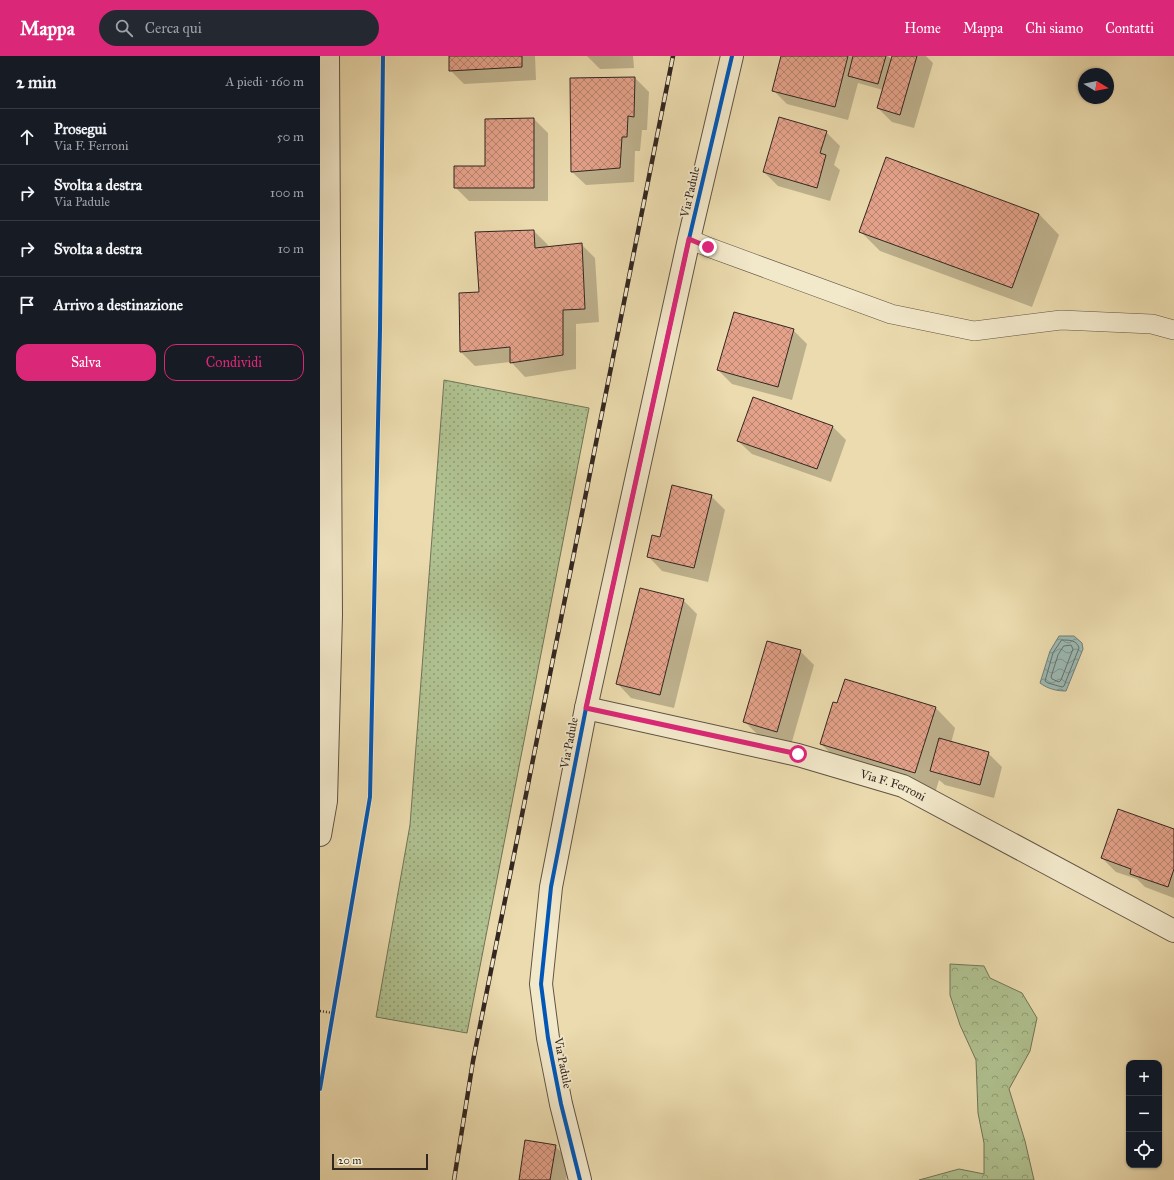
<!DOCTYPE html>
<html lang="it">
<meta charset="utf-8">
<style>
:root{--surface:#171b24;--page:#242831;--text:#f1f3f6;--muted:#9ea1a6;--line:#363941;--accent:#db2777}
body{margin:0;font-family:"IM FELL Great Primer",serif;background:var(--page);color:var(--text)}
.controls{position:absolute;right:12px;bottom:12px;display:grid;overflow:hidden;border-radius:8px;box-shadow:0 1px 3px #0004}
.controls button{width:36px;height:36px;display:grid;place-items:center;padding:0;border:0;border-bottom:1px solid var(--line);background:var(--surface);color:var(--text);font:20px sans-serif}
.compass{position:absolute;left:758px;top:12px;width:36px;height:36px;border-radius:50%;background:var(--surface);box-shadow:0 1px 3px #0004;rotate:100deg}
.scale{position:absolute;left:12px;bottom:10px;width:96px;box-sizing:border-box;padding-left:4px;border:2px solid #322621;border-top:0;font-size:11px;line-height:14px;white-space:nowrap;color:#322621;-webkit-text-stroke:3px #f2e8ca;paint-order:stroke}
.stop{position:absolute;width:12px;height:12px;margin:-9px;border:3px solid #db2777;border-radius:50%;background:#fff}
.stop.end{background:#db2777;border-color:#fff;box-shadow:0 1px 4px #0008}
.list{margin:0;padding:0;list-style:none}
h2{display:flex;justify-content:space-between;align-items:center;height:52px;margin:0;padding:0 16px;font-size:17px}
h2 small{font-size:13px;font-weight:400;color:var(--muted)}
.list li{display:grid;grid-template-columns:26px 1fr auto;gap:12px;align-items:center;box-sizing:border-box;height:56px;padding:0 16px;border-top:1px solid var(--line)}
.list b{display:block;font-size:15px;white-space:nowrap}
.list p{margin:0;font-size:13px;white-space:nowrap;color:var(--muted)}
.list em{font-size:13px;font-style:normal;color:var(--muted)}
.actions{display:flex;gap:8px;padding:12px 16px}
.actions a{flex:1;padding:9px 0;border:1px solid var(--accent);border-radius:12px;text-align:center;font-size:14px;color:var(--accent)}
.actions .main{background:var(--accent);color:#fff}
.icon{flex:none;width:22px;height:22px;fill:none;stroke:currentColor;stroke-width:2;stroke-linecap:round;stroke-linejoin:round}
.map{position:relative;flex:none;width:854px;height:1124px;overflow:hidden}
header{display:flex;align-items:center;gap:24px;box-sizing:border-box;height:56px;padding:0 20px;background:var(--accent);color:#fff}
header strong{font-size:19px}
nav{display:flex;gap:22px;margin-inline-start:auto;font-size:14px}
.search{width:280px;height:36px;background:var(--page);display:flex;align-items:center;gap:10px;box-sizing:border-box;padding:0 14px;border-radius:22px;color:var(--muted);font-size:15px}
main{display:flex}
aside{flex:1;background:var(--surface)}
.map>svg:first-child{display:block}
</style>
<header>
<strong>Mappa</strong>
<div class="search"><svg class="icon" aria-label="search" viewBox="0 0 24 24"><circle cx="10" cy="10" r="6"/><path d="M15 15l6 6"/></svg>Cerca qui</div>
<nav><a>Home</a><a>Mappa</a><a>Chi siamo</a><a>Contatti</a></nav>
</header>
<main>
<aside>
<h2>2 min<small>A piedi · 160 m</small></h2>
<ul class="list">
<li><svg class="icon" aria-label="ahead" viewBox="0 0 24 24"><path d="M12 20V5M6 11l6-6 6 6"/></svg><div><b>Prosegui</b><p>Via F. Ferroni</p></div><em>50 m</em></li>
<li><svg class="icon" aria-label="right" viewBox="0 0 24 24"><path d="M7 20v-9h11M14 6l5 5-5 5"/></svg><div><b>Svolta a destra</b><p>Via Padule</p></div><em>100 m</em></li>
<li><svg class="icon" aria-label="right" viewBox="0 0 24 24"><path d="M7 20v-9h11M14 6l5 5-5 5"/></svg><div><b>Svolta a destra</b></div><em>10 m</em></li>
<li><svg class="icon" aria-label="arrive" viewBox="0 0 24 24"><path d="M6 21V4h12l-3 4 3 4H6"/></svg><div><b>Arrivo a destinazione</b></div></li>
</ul>
<div class="actions"><a class="main">Salva</a><a>Condividi</a></div>
</aside>
<div class="map">
<svg width="854" height="1124" viewBox="0 0 854 1124">
<defs>
<pattern id="grass-dots" width="8" height="8" patternUnits="userSpaceOnUse"><rect width="8" height="8" fill="#b0c190"/><path d="M2 2h.1M6 6h.1" fill="none" stroke="#909d75" stroke-width="1.8" stroke-linecap="round"/></pattern>
<pattern id="forest-crowns" width="20" height="18" patternUnits="userSpaceOnUse"><rect width="20" height="18" fill="#b0c190"/><path d="M2 6a3 3 0 1 1 6 0M12 15a3 3 0 1 1 6 0" fill="none" stroke="#909d75"/></pattern>
<pattern id="water-waves" width="16" height="10" patternUnits="userSpaceOnUse"><rect width="16" height="10" fill="#9bb9b3"/><path d="M0 5q4-4 8 0t8 0" fill="none" stroke="#7f9691"/></pattern>
<pattern id="building-cross-hatch" width="8" height="8" patternUnits="userSpaceOnUse"><rect width="8" height="8" fill="#e4a28a"/><path d="M0 0l8 8M0 8l8-8" fill="none" stroke="#b98470"/></pattern>
</defs>
<rect width="100%" height="100%" fill="#ebdbae"/>
<filter id="stains"><feTurbulence type="fractalNoise" baseFrequency=".005" numOctaves="4"/><feColorMatrix values="0 0 0 0 .2 0 0 0 0 .09 0 0 0 0 .02 0 0 0 .5 -.17"/></filter>
<radialGradient id="worn" r=".72"><stop offset=".6" stop-color="#630" stop-opacity="0"/><stop offset="1" stop-color="#630" stop-opacity=".3"/></radialGradient>
<polygon fill="url(#grass-dots)" stroke="#717458" points="124,324 269,352 147,977 56,961 90,769"/>
<polygon fill="url(#forest-crowns)" stroke="#717458" points="630,908 664,910 670,922 702,937 717,962 710,995 689,1033 705,1085 714,1124 599,1124 639,1113 664,1118 664,1087 658,1057 656,1004 640,969 630,939"/>
<path fill="url(#water-waves)" stroke="#717e79" d="M739,580H754L762,587L763,593L746,635C737,635 728,633 720,627L730,595Z"/>
<g fill="#0003">
<polygon points="130,0 215,0 216,24 144,28 130,14"/>
<polygon points="267,0 313,0 314,12 280,13"/>
<polygon points="462,0 568,0 572,4 573,0 606,0 613,7 594,72 572,66 558,52 563,34 538,27 528,64 467,48 453,34"/>
<polygon points="315,22 329,36 327,74 322,74 320,95 315,95 314,126 266,129 252,116"/>
<polygon points="214,63 228,77 228,145 149,145 135,131 166,111"/>
<polygon points="506,76 520,90 514,109 520,114 510,145 458,130 444,116"/>
<polygon points="567,103 719,158 739,179 712,251 560,195 540,175"/>
<polygon points="214,175 228,189 228,191 261,188 275,202 279,266 256,268 256,313 205,321 191,306 155,310 141,296 160,237"/>
<polygon points="473,274 487,288 472,344 412,328 398,314"/>
<polygon points="512,370 526,384 511,426 432,398 418,385"/>
<polygon points="391,440 405,454 388,526 342,515 329,501 340,482"/>
<polygon points="363,544 377,558 354,652 311,642 298,628"/>
<polygon points="480,595 494,609 471,689 438,679 424,665"/>
<polygon points="615,651 635,672 631,687 668,697 682,711 674,742 625,729 619,724 615,737 522,708 501,688"/>
<polygon points="854,775 854,842 825,831 817,823 796,816 782,802"/>
<polygon points="235,1090 249,1104 246,1124 200,1124"/>
</g>
<g fill="none" stroke-linecap="round" stroke-linejoin="round">
<g stroke="#66706a" stroke-width="1">
<path d="M742,584C749,584 757,584 759,592L744,630L742,631L728,627L725,625L733,597Z"/>
<polygon points="744,590 751,589 753,593 741,624 739,626 732,623 731,621 738,599"/>
</g>
</g>
<g fill="url(#building-cross-hatch)" stroke="#322621">
<polygon points="129,0 202,0 202,11 129,15"/>
<polygon points="461,0 528,0 515,51 452,35"/>
<polygon points="533,0 566,0 558,28 528,20"/>
<polygon points="572,0 597,0 580,59 557,52"/>
<polygon points="315,21 314,61 308,60 307,81 302,81 300,112 251,116 250,22"/>
<polygon points="459,61 507,75 500,97 506,99 497,132 443,116"/>
<polygon points="214,62 214,132 134,132 134,110 165,110 165,63"/>
<polygon points="566,101 719,158 692,232 539,176"/>
<polygon points="214,174 215,192 262,187 265,253 243,254 243,299 190,307 190,291 140,296 139,237 159,236 155,176"/>
<polygon points="414,256 474,273 458,331 397,314"/>
<polygon points="433,341 513,370 497,413 417,385"/>
<polygon points="352,429 392,439 374,512 327,501 332,479 340,481"/>
<polygon points="320,532 364,543 340,639 296,628"/>
<polygon points="447,585 481,594 457,676 423,666"/>
<polygon points="525,623 616,651 595,717 500,688 513,646 517,647"/>
<polygon points="619,682 669,696 660,729 610,715"/>
<polygon points="798,753 854,773 854,813 848,831 810,818 811,813 781,802"/>
<polygon points="205,1084 236,1089 230,1124 199,1124"/>
</g>
<g fill="none" stroke-linecap="round" stroke-linejoin="round">
<defs>
<polyline id="service" points="369,183 388,191 571,258 654,275 741,264 832,268 854,274"/>
<g id="minor">
<path id="s1" d="M266,652L478,699L583,730L854,875"/>
</g>
<g id="tertiary">
<polyline points="0,779 6,745 11,559 8,0"/>
<polyline points="260,1124 241,1048 228,982 221,928 231,831 266,652 369,183 412,0"/>
</g>
</defs>
<use href="#service" stroke="#605344" stroke-width="20"/>
<use href="#minor" stroke="#605344" stroke-width="24"/>
<use href="#tertiary" stroke="#605344" stroke-width="24"/>
<polyline stroke="#322621" stroke-width="2.5" stroke-dasharray="1 2" stroke-linecap="butt" points="0,955 13,957"/>
<use href="#service" stroke="#f2e8ca" stroke-width="19"/>
<use href="#minor" stroke="#f2e8ca" stroke-width="22"/>
<use href="#tertiary" stroke="#f2e8ca" stroke-width="22"/>
<defs>
<polyline id="rail" points="134,1124 153,1005 353,0"/>
</defs>
<use href="#rail" stroke="#322621" stroke-width="4.5"/>
<use href="#rail" stroke="#f2e8ca" stroke-width="3" stroke-dasharray="9" stroke-linecap="butt"/>
<defs>
<g id="cycleway">
<polyline points="0,1033 50,741 60,274 63,0"/>
<polyline points="260,1124 241,1048 228,982 221,928 231,831 266,652 369,183 412,0"/>
</g>
</defs>
<use href="#cycleway" stroke="#f2e8ca" stroke-width="6"/>
<use href="#cycleway" stroke="#0057b8" stroke-width="4"/>
</g>
<g fill="none" stroke-linecap="round" stroke-linejoin="round">
<polyline stroke="#db2777" stroke-width="5" points="388,191 369,183 266,652 478,698"/>
</g>
<g text-anchor="middle" stroke-width="3.5" stroke-linejoin="round" paint-order="stroke">
<g font-size="12" fill="#322621" stroke="#f2e8ca">
<text transform="translate(370 136) rotate(-77)" y="4">Via Padule</text>
<text transform="translate(249 687) rotate(-79)" y="4">Via Padule</text>
<text dy="4" stroke="none"><textPath href="#s1" startOffset="317">Via F. Ferroni</textPath></text>
<text transform="translate(243 1007) rotate(79)" y="4">Via Padule</text>
</g>
</g>
<rect width="100%" height="100%" filter="url(#stains)"/>
<rect width="100%" height="100%" fill="url(#worn)"/>
</svg>
<div class="controls">
<button>+</button>
<button>−</button>
<button><svg class="icon" aria-label="locate" viewBox="0 0 24 24"><circle cx="12" cy="12" r="6"/><path d="M12 2v4M12 18v4M2 12h4M18 12h4"/></svg></button>
</div>
<svg class="compass" viewBox="-18 -18 36 36"><path d="M0-13l5 13h-10z" fill="#e53935"/><path d="M0 13l5-13h-10z" fill="#9ea1a6"/></svg>
<div class="scale">20 m</div>
<div class="stop" style="left:478px;top:698px"></div>
<div class="stop end" style="left:388px;top:191px"></div>
</div>
</main>
